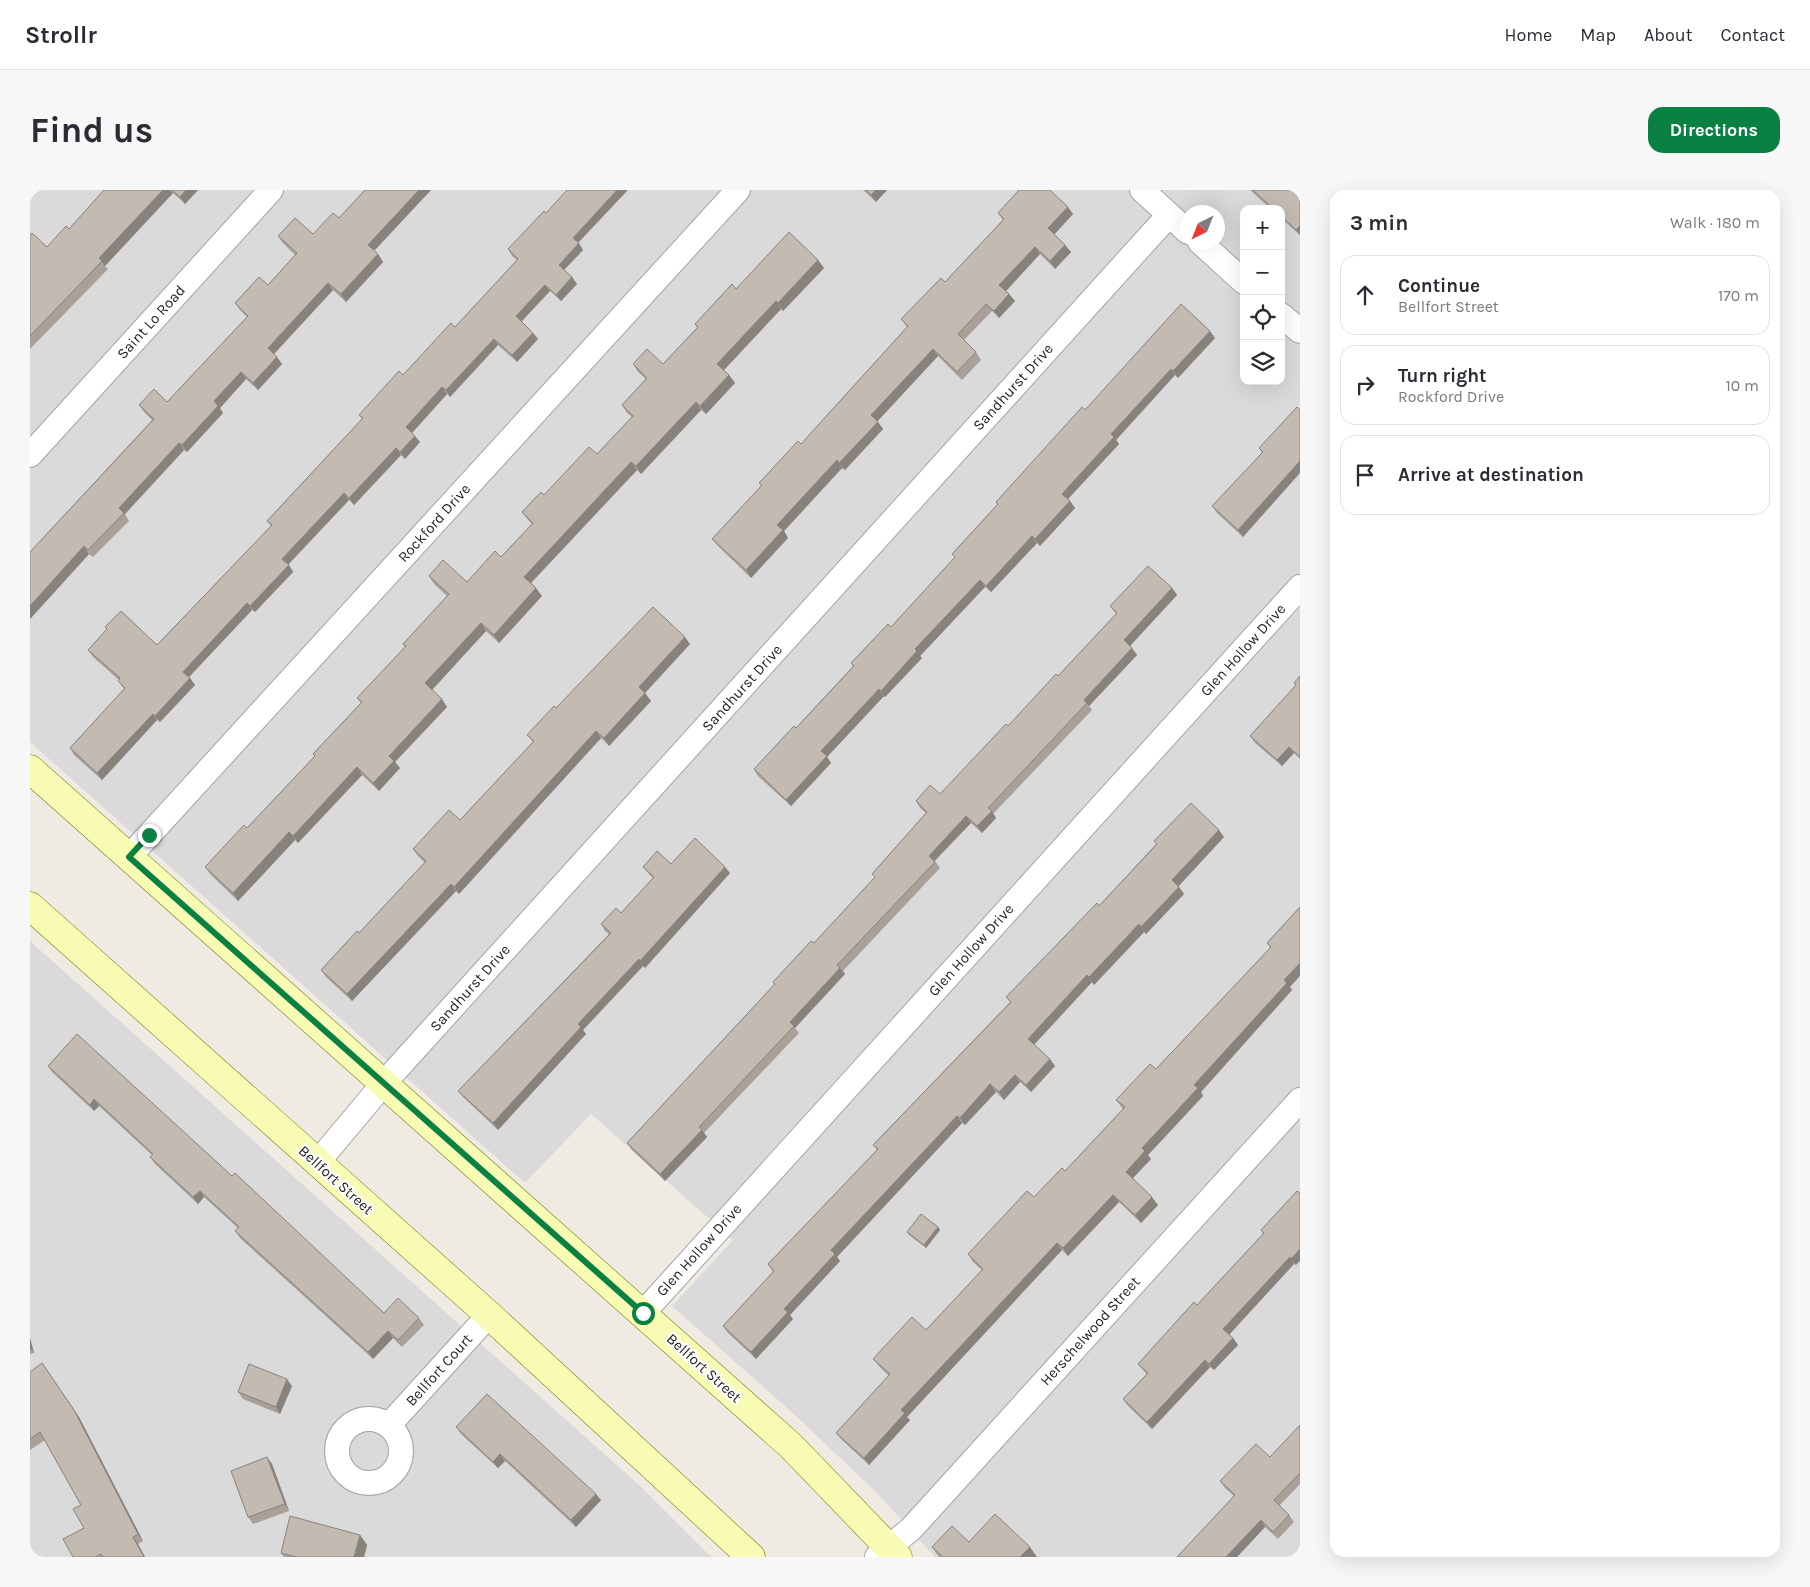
<!DOCTYPE html>
<meta charset="utf-8">
<style>
:root{--surface:#fff;--page:#f7f7f7;--text:#2b2b33;--muted:#7c7c81;--line:#e1e1e2;--accent:#0b8043}
body{margin:0;font-family:Karla,sans-serif;background:var(--page);color:var(--text)}
.controls{position:absolute;right:15px;top:15px;display:grid;overflow:hidden;border-radius:10px;box-shadow:0 5px 20px #0002}
.controls button{width:45px;height:45px;display:grid;place-items:center;padding:0;border:0;border-bottom:1px solid var(--line);background:var(--surface);color:var(--text);font:25px sans-serif}
.compass{position:absolute;left:1150px;top:15px;width:45px;height:45px;border-radius:50%;background:var(--surface);box-shadow:0 5px 20px #0002;rotate:223deg}
.stop{position:absolute;width:15px;height:15px;margin:-11px;border:4px solid #0b8043;border-radius:50%;background:#fff}
.stop.end{background:#0b8043;border-color:#fff;box-shadow:0 1px 5px #0008}
.list{margin:0;padding:0;list-style:none}
h2{display:flex;justify-content:space-between;align-items:center;height:65px;margin:0;padding:0 20px;font-size:21px}
h2 small{font-size:16px;font-weight:400;color:var(--muted)}
.list li{display:grid;grid-template-columns:32px 1fr auto;gap:15px;align-items:center;box-sizing:border-box;height:80px;margin:0 10px 10px;padding:0 10px;border:1px solid var(--line);border-radius:15px}
.list b{display:block;font-size:19px;white-space:nowrap}
.list p{margin:0;font-size:16px;white-space:nowrap;color:var(--muted)}
.list em{font-size:16px;font-style:normal;color:var(--muted)}
.icon{flex:none;width:28px;height:28px;fill:none;stroke:currentColor;stroke-width:2;stroke-linecap:round;stroke-linejoin:round}
.map{position:relative;flex:none;width:1270px;height:1367px;overflow:hidden;border-radius:15px}
header{display:flex;align-items:center;gap:30px;box-sizing:border-box;height:70px;padding:0 25px;background:var(--surface);border-bottom:1px solid var(--line)}
header strong{font-size:24px}
nav{display:flex;gap:28px;margin-inline-start:auto;font-size:18px}
.intro{display:flex;align-items:center;justify-content:space-between;box-sizing:border-box;height:120px;padding:0 30px}
h1{margin:0;font-size:35px}
.button{padding:12px 22px;border-radius:15px;background:var(--accent);color:#fff;font-size:18px;font-weight:700}
main{display:flex;gap:30px;padding:0 30px}
aside{flex:1;background:var(--surface);border-radius:15px;box-shadow:0 5px 20px #0002}
.map>svg:first-child{display:block}
</style>
<header>
<strong>Strollr</strong>
<nav><a>Home</a><a>Map</a><a>About</a><a>Contact</a></nav>
</header>
<div class="intro"><h1>Find us</h1><a class="button">Directions</a></div>
<main>
<div class="map">
<svg width="1270" height="1367" viewBox="0 0 1270 1367">
<rect width="100%" height="100%" fill="#efebe2"/>
<g fill="#dbdada" fill-rule="evenodd">
<path d="M3,0H1270V1367H905L847,1303L766,1226L642,1116L703,1050L561,924L495,993L0,552V4ZM1214,19H1251V191H1214ZM1158,22H1188V52H1158Z"/>
<polygon points="0,751 609,1295 681,1367 0,1367"/>
</g>
<g fill="none" stroke-linecap="round" stroke-linejoin="round">
<defs>
<g id="minor">
<polyline points="1112,0 1158,42"/>
<polyline points="1170,52 1214,92"/>
<polyline points="1251,125 1270,141"/>
<polyline points="0,265 241,0"/>
<polyline points="99,667 708,0"/>
<polyline points="287,973 354,893 1139,25"/>
<polyline points="613,1123 1270,397"/>
<circle cx="339" cy="1261" r="32"/>
<polyline points="359,1235 459,1125"/>
<polyline points="847,1367 881,1339 1270,910"/>
</g>
<g id="secondary">
<polyline points="0,579 761,1256 868,1367"/>
<polyline points="0,716 459,1125 721,1367"/>
</g>
</defs>
<use href="#minor" stroke="#a4a4a4" stroke-width="26"/>
<use href="#secondary" stroke="#697701" stroke-width="29"/>
<use href="#minor" stroke="#fff" stroke-width="24"/>
<use href="#secondary" stroke="#f7fbb4" stroke-width="28"/>
</g>
<g fill="#a8a099">
<polygon points="74,0 168,0 155,14 143,3 75,76 78,79 0,159 0,45 17,57 39,39"/>
<polygon points="335,0 401,0 344,61 348,64 353,72 316,112 303,100 244,164 252,174 228,200 216,189 190,218 193,223 157,262 154,260 95,324 99,331 63,367 59,364 0,429 0,362 122,230 114,222 109,215 137,212 217,127 210,120 205,113 238,95 265,65 253,53 248,46 283,44 309,28"/>
<polygon points="833,0 857,0 846,12"/>
<polygon points="1220,0 1270,0 1270,45 1251,28 1251,19 1241,19"/>
<polygon points="968,23 1043,24 1024,44 1041,62 1025,79 1010,64 976,101 979,104 985,111 969,128 962,121 934,150 946,162 951,170 932,190 908,166 847,231 853,239 815,280 812,278 754,341 758,348 721,388 688,356 682,349 732,296 729,293 771,254 877,137 871,129 915,92 973,30"/>
<polygon points="548,53 553,60 534,80 547,94 531,111 520,101 491,132 503,143 508,149 487,172 468,155 420,207 417,204 382,243 390,252 375,269 371,265 324,315 319,310 258,374 263,382 225,422 222,420 159,487 165,495 130,532 127,530 72,590 44,565 40,558 94,499 88,491 89,490 63,467 58,460 127,455 241,336 237,331 332,229 329,225 425,137 487,70 482,66 478,59"/>
<polygon points="788,70 794,78 753,121 751,119 694,180 699,185 705,193 676,224 671,220 611,284 607,280 501,393 512,406 469,453 456,441 402,500 417,517 365,572 370,578 349,601 332,585 268,653 265,650 208,711 181,685 175,677 217,638 285,566 283,564 331,513 327,508 375,457 373,454 417,406 404,394 399,386 437,392 471,367 502,334 498,330 492,322 567,264 602,227 597,223 592,215 616,189 608,182 603,174 633,174 667,138 665,134 706,99"/>
<polygon points="1185,148 1148,188 1145,185 1086,250 1089,254 1038,309 1045,318 1010,356 1007,353 961,402 955,397 890,466 892,468 855,507 854,506 797,567 801,573 761,616 728,586 724,579 766,538 823,476 821,473 861,437 925,368 922,364 967,315 966,312 1055,220"/>
<polygon points="1270,220 1213,347 1187,323 1182,316 1232,263 1229,258"/>
<polygon points="1142,398 1147,405 1100,456 1107,465 1059,516 1062,520 963,624 966,628 952,643 941,633 905,671 910,678 813,781 815,784 765,838 769,843 674,943 677,947 635,991 602,960 597,953 744,795 743,792 784,753 845,687 842,684 896,623 890,618 886,611 910,604 1028,486 1086,424 1080,416"/>
<polygon points="660,454 615,503 621,511 579,556 571,548 429,704 426,701 322,811 296,787 291,780 329,743 395,673 388,666 383,659 430,630 503,552 497,545 526,518"/>
<polygon points="1270,486 1270,569 1264,563 1252,576 1225,553 1220,546 1266,495 1264,493"/>
<polygon points="1194,647 1148,696 1154,704 1116,744 1114,742 1064,795 1062,792 1004,854 1025,876 1001,902 990,892 974,910 966,902 935,935 932,933 807,1067 810,1071 760,1125 763,1129 726,1169 698,1143 693,1136 743,1082 738,1074 847,960 843,955 980,812 976,807 1069,716 1126,654 1124,651"/>
<polygon points="641,674 700,683 615,778 613,776 553,840 556,844 468,940 433,907 428,901 579,744 575,741 571,734 591,723 623,688 618,683 613,677"/>
<polygon points="1270,717 1260,797 1262,800 1171,902 1173,906 1118,965 1121,969 1103,988 1128,1015 1111,1033 1089,1012 1038,1066 1032,1060 877,1227 880,1230 839,1275 812,1250 806,1243 859,1186 849,1176 843,1169 896,1140 952,1080 943,1072 938,1064 1035,981 1093,919 1086,910 1126,879 1240,758 1237,753"/>
<polygon points="18,876 202,986 354,1123 389,1128 394,1135 372,1157 363,1148 343,1169 210,1048 205,1041 208,1038 174,1007 168,1014 125,974 120,967 122,965 69,916 64,921 22,882"/>
<polygon points="1270,1003 1266,1075 1264,1074 1199,1144 1203,1148 1208,1155 1184,1180 1180,1177 1122,1239 1098,1216 1093,1209 1117,1184 1113,1180 1108,1174 1167,1115 1233,1044 1231,1040"/>
<polygon points="908,1037 910,1040 896,1058 879,1045 877,1042"/>
<polygon points="0,1148 4,1163 0,1164"/>
<polygon points="0,1182 49,1227 113,1351 108,1354 115,1367 43,1367 54,1338 51,1315 15,1250 0,1260"/>
<polygon points="262,1196 250,1224 213,1209 208,1202"/>
<polygon points="1270,1235 1270,1294 1249,1316 1259,1325 1264,1332 1248,1349 1235,1337 1207,1367 1147,1367 1204,1306 1195,1298 1190,1291 1240,1267"/>
<polygon points="426,1237 571,1310 546,1337 475,1271 468,1278 431,1244"/>
<polygon points="242,1274 259,1321 223,1334 218,1327"/>
<polygon points="330,1345 337,1355 334,1367 254,1367 251,1363"/>
<polygon points="939,1352 1007,1367 909,1367 902,1357"/>
</g>
<g fill="#88827d">
<polygon points="133,0 140,0 143,3 75,76 69,68"/>
<polygon points="156,0 168,0 155,14 150,7"/>
<polygon points="389,0 401,0 343,62 338,55"/>
<polygon points="587,0 598,0 547,54 543,48"/>
<polygon points="846,0 857,0 846,12 841,5"/>
<polygon points="1038,17 1043,24 1023,46 1018,38"/>
<polygon points="1270,36 1270,45 1266,40"/>
<polygon points="549,53 553,60 533,81 529,75"/>
<polygon points="1035,55 1041,62 1025,79 1020,71"/>
<polygon points="1005,57 1010,64 975,102 969,95"/>
<polygon points="348,64 353,72 316,112 311,104"/>
<polygon points="788,70 794,78 753,121 748,113"/>
<polygon points="542,87 547,94 531,111 526,105"/>
<polygon points="298,93 303,100 243,165 238,158"/>
<polygon points="515,95 520,101 490,133 486,126"/>
<polygon points="979,104 985,111 969,128 964,121"/>
<polygon points="746,111 751,119 692,182 687,174"/>
<polygon points="1180,141 1185,148 1148,188 1143,181"/>
<polygon points="503,143 508,149 487,172 482,165"/>
<polygon points="464,149 468,155 420,207 416,200"/>
<polygon points="903,159 908,166 846,233 841,225"/>
<polygon points="247,167 252,174 228,200 223,193"/>
<polygon points="1141,179 1145,185 1086,250 1089,254 1037,310 1032,304 1081,244"/>
<polygon points="211,182 216,189 190,218 193,223 157,262 152,255 184,211"/>
<polygon points="699,185 705,193 676,224 670,216"/>
<polygon points="412,197 417,204 381,244 376,237"/>
<polygon points="666,212 671,220 611,284 606,276"/>
<polygon points="848,232 853,239 815,280 809,273"/>
<polygon points="385,246 390,252 375,269 370,262"/>
<polygon points="149,253 154,260 95,324 89,318"/>
<polygon points="366,258 371,265 324,315 319,308"/>
<polygon points="807,270 812,278 754,341 758,348 721,388 716,380 747,335"/>
<polygon points="1270,271 1270,283 1213,347 1208,340"/>
<polygon points="601,272 607,280 499,395 494,387"/>
<polygon points="314,303 319,310 257,376 252,369"/>
<polygon points="1040,311 1045,318 1010,356 1005,349"/>
<polygon points="1002,346 1007,353 961,402 956,396"/>
<polygon points="54,356 59,364 0,429 0,416"/>
<polygon points="259,375 263,382 225,422 220,416"/>
<polygon points="950,390 955,397 890,466 892,468 855,507 851,501 885,459"/>
<polygon points="506,398 512,406 469,453 464,445"/>
<polygon points="1142,398 1147,405 1099,457 1094,450"/>
<polygon points="217,413 222,420 158,488 153,482"/>
<polygon points="451,433 456,441 401,501 395,493"/>
<polygon points="655,447 660,454 614,504 609,497"/>
<polygon points="1102,458 1107,465 1059,516 1054,510"/>
<polygon points="160,488 165,495 130,532 125,526"/>
<polygon points="849,499 854,506 797,567 801,573 761,616 756,610 791,561"/>
<polygon points="615,503 621,511 579,556 574,548"/>
<polygon points="412,509 417,517 365,572 370,578 349,601 343,593 359,566"/>
<polygon points="123,524 127,530 72,590 67,583"/>
<polygon points="566,541 571,548 429,704 424,697"/>
<polygon points="1259,557 1264,563 1252,576 1247,570"/>
<polygon points="327,577 332,585 268,653 263,646"/>
<polygon points="962,621 966,628 952,643 947,636"/>
<polygon points="936,626 941,633 903,672 899,666"/>
<polygon points="1189,640 1194,647 1147,698 1142,690"/>
<polygon points="259,642 265,650 208,711 203,703"/>
<polygon points="695,677 700,683 615,778 610,771"/>
<polygon points="421,694 426,701 322,811 317,804"/>
<polygon points="1149,697 1154,704 1116,744 1111,737"/>
<polygon points="1109,734 1114,742 1064,795 1059,787"/>
<polygon points="609,769 613,776 553,840 556,844 468,940 463,933 548,834"/>
<polygon points="1270,773 1270,786 1260,797 1262,800 1171,902 1173,906 1118,965 1121,969 1101,990 1096,982 1112,958 1164,895 1254,790"/>
<polygon points="810,778 815,784 765,838 760,832"/>
<polygon points="1057,785 1062,792 1003,856 998,849"/>
<polygon points="1020,869 1025,876 1001,902 996,895"/>
<polygon points="985,885 990,892 974,910 969,902"/>
<polygon points="960,894 966,902 935,935 930,928"/>
<polygon points="64,909 69,916 64,921 60,915"/>
<polygon points="927,926 932,933 807,1067 810,1071 760,1125 763,1129 726,1169 721,1162 801,1060"/>
<polygon points="672,940 677,947 635,991 630,984"/>
<polygon points="170,1001 174,1007 168,1014 163,1007"/>
<polygon points="1083,1005 1089,1012 1038,1066 1033,1058"/>
<polygon points="1122,1007 1128,1015 1111,1033 1105,1025"/>
<polygon points="908,1037 910,1040 896,1058 894,1055"/>
<polygon points="1027,1053 1032,1060 877,1227 880,1230 839,1275 834,1268 871,1220"/>
<polygon points="1270,1059 1270,1071 1266,1075 1261,1069"/>
<polygon points="1260,1067 1264,1074 1198,1146 1193,1139"/>
<polygon points="358,1141 363,1148 343,1169 338,1162"/>
<polygon points="0,1148 4,1163 0,1158"/>
<polygon points="1203,1148 1208,1155 1184,1180 1179,1174"/>
<polygon points="1175,1170 1180,1177 1122,1239 1117,1232"/>
<polygon points="12,1173 49,1227 113,1351 108,1344"/>
<polygon points="257,1189 262,1196 250,1224 246,1217"/>
<polygon points="470,1264 475,1271 468,1278 463,1272"/>
<polygon points="237,1267 242,1274 259,1321 255,1314"/>
<polygon points="566,1304 571,1310 546,1337 541,1330"/>
<polygon points="1231,1330 1235,1337 1207,1367 1196,1367"/>
<polygon points="330,1345 337,1355 334,1367 324,1367"/>
<polygon points="103,1347 108,1354 115,1367 114,1367"/>
<polygon points="1000,1357 1007,1367 990,1367"/>
</g>
<g fill="#c3bab2" stroke="#88827d">
<polygon points="74,0 133,0 69,68 72,71 0,146 0,45 2,43 17,57 36,36 39,39"/>
<polygon points="142,0 156,0 150,7"/>
<polygon points="335,0 389,0 338,55 348,64 311,104 298,93 238,158 247,167 223,193 211,182 184,211 188,216 152,255 149,253 89,318 94,323 58,360 54,356 0,416 0,362 124,229 109,215 124,199 137,212 218,126 205,113 229,87 238,95 267,63 248,46 265,28 283,44 303,23 309,28"/>
<polygon points="537,0 587,0 543,48 549,53 529,75 542,87 526,105 515,95 486,126 503,143 482,165 464,149 416,200 412,197 376,237 385,246 370,262 366,258 319,308 314,303 252,369 259,375 220,416 217,413 153,482 160,488 125,526 123,524 67,583 40,558 95,498 88,491 90,488 58,460 77,439 75,437 91,421 127,455 242,335 237,331 333,228 329,225 369,181 373,185 421,133 425,137 488,69 478,59 514,21 516,23"/>
<polygon points="836,0 846,0 841,5"/>
<polygon points="989,0 1020,0 1038,17 1018,38 1035,55 1020,71 1005,57 969,95 979,104 964,121 956,114 928,144 946,162 927,182 903,159 841,225 848,232 809,273 807,270 747,335 753,340 716,380 682,349 732,295 729,293 768,251 771,254 878,136 871,129 911,88 915,92 974,29 968,23"/>
<polygon points="1223,0 1270,0 1270,36 1266,40 1251,26 1251,19 1243,19"/>
<polygon points="759,42 788,70 748,113 746,111 687,174 699,185 670,216 666,212 606,276 601,272 494,387 506,398 464,445 451,433 395,493 412,509 359,566 364,571 343,593 327,577 263,646 259,642 203,703 175,677 214,635 217,638 285,566 283,564 332,512 327,508 376,456 373,454 419,404 399,386 413,370 437,392 465,361 471,367 503,333 492,322 511,302 514,305 559,257 567,264 603,226 592,215 617,188 603,174 617,159 633,174 668,137 665,134 702,94 706,99"/>
<polygon points="1151,114 1180,141 1143,181 1141,179 1081,244 1084,247 1032,304 1040,311 1005,349 1002,346 956,396 950,390 885,459 887,461 851,501 849,499 791,561 797,566 756,610 724,579 764,536 766,538 824,476 821,473 858,434 861,437 925,367 922,364 968,314 966,312 1052,217 1055,220"/>
<polygon points="1267,217 1270,220 1270,271 1208,340 1182,316 1233,262 1229,258"/>
<polygon points="1118,376 1142,398 1094,450 1102,458 1054,510 1057,513 958,618 962,621 947,636 936,626 899,666 905,672 807,775 810,778 760,832 764,836 669,937 672,940 630,984 597,953 745,794 743,792 781,751 784,753 845,687 842,684 897,622 886,611 900,595 910,604 976,534 978,536 1026,484 1028,486 1087,423 1080,416"/>
<polygon points="623,417 655,447 609,497 615,503 574,548 566,541 424,697 421,694 317,804 291,780 327,741 329,743 396,671 383,659 419,620 430,630 504,551 497,545 524,516 526,518"/>
<polygon points="1270,486 1270,567 1259,557 1247,570 1220,546 1266,495 1264,493"/>
<polygon points="1161,613 1189,640 1142,690 1149,697 1111,737 1109,734 1059,787 1057,785 998,849 1020,869 996,895 985,885 969,902 960,894 930,928 927,926 801,1060 805,1064 754,1119 758,1122 721,1162 693,1136 744,1081 738,1074 848,959 843,955 981,812 976,807 1067,713 1069,716 1127,654 1124,651"/>
<polygon points="665,648 695,677 610,771 609,769 548,834 551,837 463,933 428,901 581,743 571,734 586,718 591,723 624,687 613,677 627,661 641,674"/>
<polygon points="1270,717 1270,773 1254,790 1257,793 1164,895 1168,898 1112,958 1115,961 1096,982 1122,1007 1105,1025 1083,1005 1033,1058 1027,1053 871,1220 875,1223 834,1268 806,1243 860,1184 843,1169 882,1127 896,1140 953,1079 938,1064 997,1001 1004,1007 1032,978 1035,981 1095,917 1086,910 1120,874 1126,879 1241,757 1237,753"/>
<polygon points="47,844 202,986 205,983 354,1123 368,1108 389,1128 368,1150 358,1141 338,1162 205,1041 209,1037 170,1001 163,1007 120,967 123,964 64,909 60,915 18,876"/>
<polygon points="1267,1001 1270,1003 1270,1059 1261,1069 1260,1067 1193,1139 1203,1148 1179,1174 1175,1170 1117,1232 1093,1209 1118,1183 1108,1174 1164,1112 1167,1115 1234,1043 1231,1040"/>
<polygon points="891,1024 908,1037 894,1055 877,1042"/>
<polygon points="12,1173 44,1220 108,1344 103,1347 114,1367 73,1367 71,1364 65,1367 43,1367 33,1349 54,1338 43,1319 51,1315 10,1242 0,1249 0,1182"/>
<polygon points="219,1174 257,1189 246,1217 208,1202"/>
<polygon points="457,1204 566,1304 541,1330 470,1264 463,1272 426,1237"/>
<polygon points="1270,1235 1270,1283 1244,1310 1259,1325 1243,1342 1231,1330 1196,1367 1147,1367 1205,1305 1190,1291 1226,1254 1240,1267"/>
<polygon points="237,1267 255,1314 218,1327 201,1281"/>
<polygon points="965,1324 1000,1357 990,1367 913,1367 902,1357 922,1336 939,1352"/>
<polygon points="260,1326 330,1345 324,1367 267,1367 251,1363"/>
</g>
<g fill="none" stroke-linecap="round" stroke-linejoin="round">
<polyline stroke="#0b8043" stroke-width="6" points="119,645 99,667 613,1123"/>
</g>
<g text-anchor="middle" stroke-width="4.5" stroke-linejoin="round" paint-order="stroke">
<g font-size="15" fill="#1d1d1d" stroke="#fff">
<text transform="translate(121 132) rotate(-48)" y="5">Saint Lo Road</text>
<text transform="translate(983 197) rotate(-48)" y="5">Sandhurst Drive</text>
<text transform="translate(404 333) rotate(-48)" y="5">Rockford Drive</text>
<text transform="translate(1213 460) rotate(-48)" y="5">Glen Hollow Drive</text>
<text transform="translate(712 498) rotate(-48)" y="5">Sandhurst Drive</text>
<text transform="translate(941 760) rotate(-48)" y="5">Glen Hollow Drive</text>
<text transform="translate(440 798) rotate(-48)" y="5">Sandhurst Drive</text>
<text transform="translate(306 990) rotate(42)" y="5">Bellfort Street</text>
<text transform="translate(669 1060) rotate(-48)" y="5">Glen Hollow Drive</text>
<text transform="translate(1060 1141) rotate(-48)" y="5">Herschelwood Street</text>
<text transform="translate(674 1178) rotate(42)" y="5">Bellfort Street</text>
<text transform="translate(409 1180) rotate(-48)" y="5">Bellfort Court</text>
</g>
</g>
</svg>
<div class="controls">
<button>+</button>
<button>−</button>
<button><svg class="icon" aria-label="locate" viewBox="0 0 24 24"><circle cx="12" cy="12" r="6"/><path d="M12 2v4M12 18v4M2 12h4M18 12h4"/></svg></button>
<button><svg class="icon" aria-label="layers" viewBox="0 0 24 24"><path d="M12 4l9 5-9 5-9-5zM3 14l9 5 9-5"/></svg></button>
</div>
<svg class="compass" viewBox="-18 -18 36 36"><path d="M0-13l5 13h-10z" fill="#e53935"/><path d="M0 13l5-13h-10z" fill="#7c7c81"/></svg>
<div class="stop" style="left:613px;top:1123px"></div>
<div class="stop end" style="left:119px;top:645px"></div>
</div>
<aside>
<h2>3 min<small>Walk · 180 m</small></h2>
<ul class="list">
<li><svg class="icon" aria-label="ahead" viewBox="0 0 24 24"><path d="M12 20V5M6 11l6-6 6 6"/></svg><div><b>Continue</b><p>Bellfort Street</p></div><em>170 m</em></li>
<li><svg class="icon" aria-label="right" viewBox="0 0 24 24"><path d="M7 20v-9h11M14 6l5 5-5 5"/></svg><div><b>Turn right</b><p>Rockford Drive</p></div><em>10 m</em></li>
<li><svg class="icon" aria-label="arrive" viewBox="0 0 24 24"><path d="M6 21V4h12l-3 4 3 4H6"/></svg><div><b>Arrive at destination</b></div></li>
</ul>
</aside>
</main>
